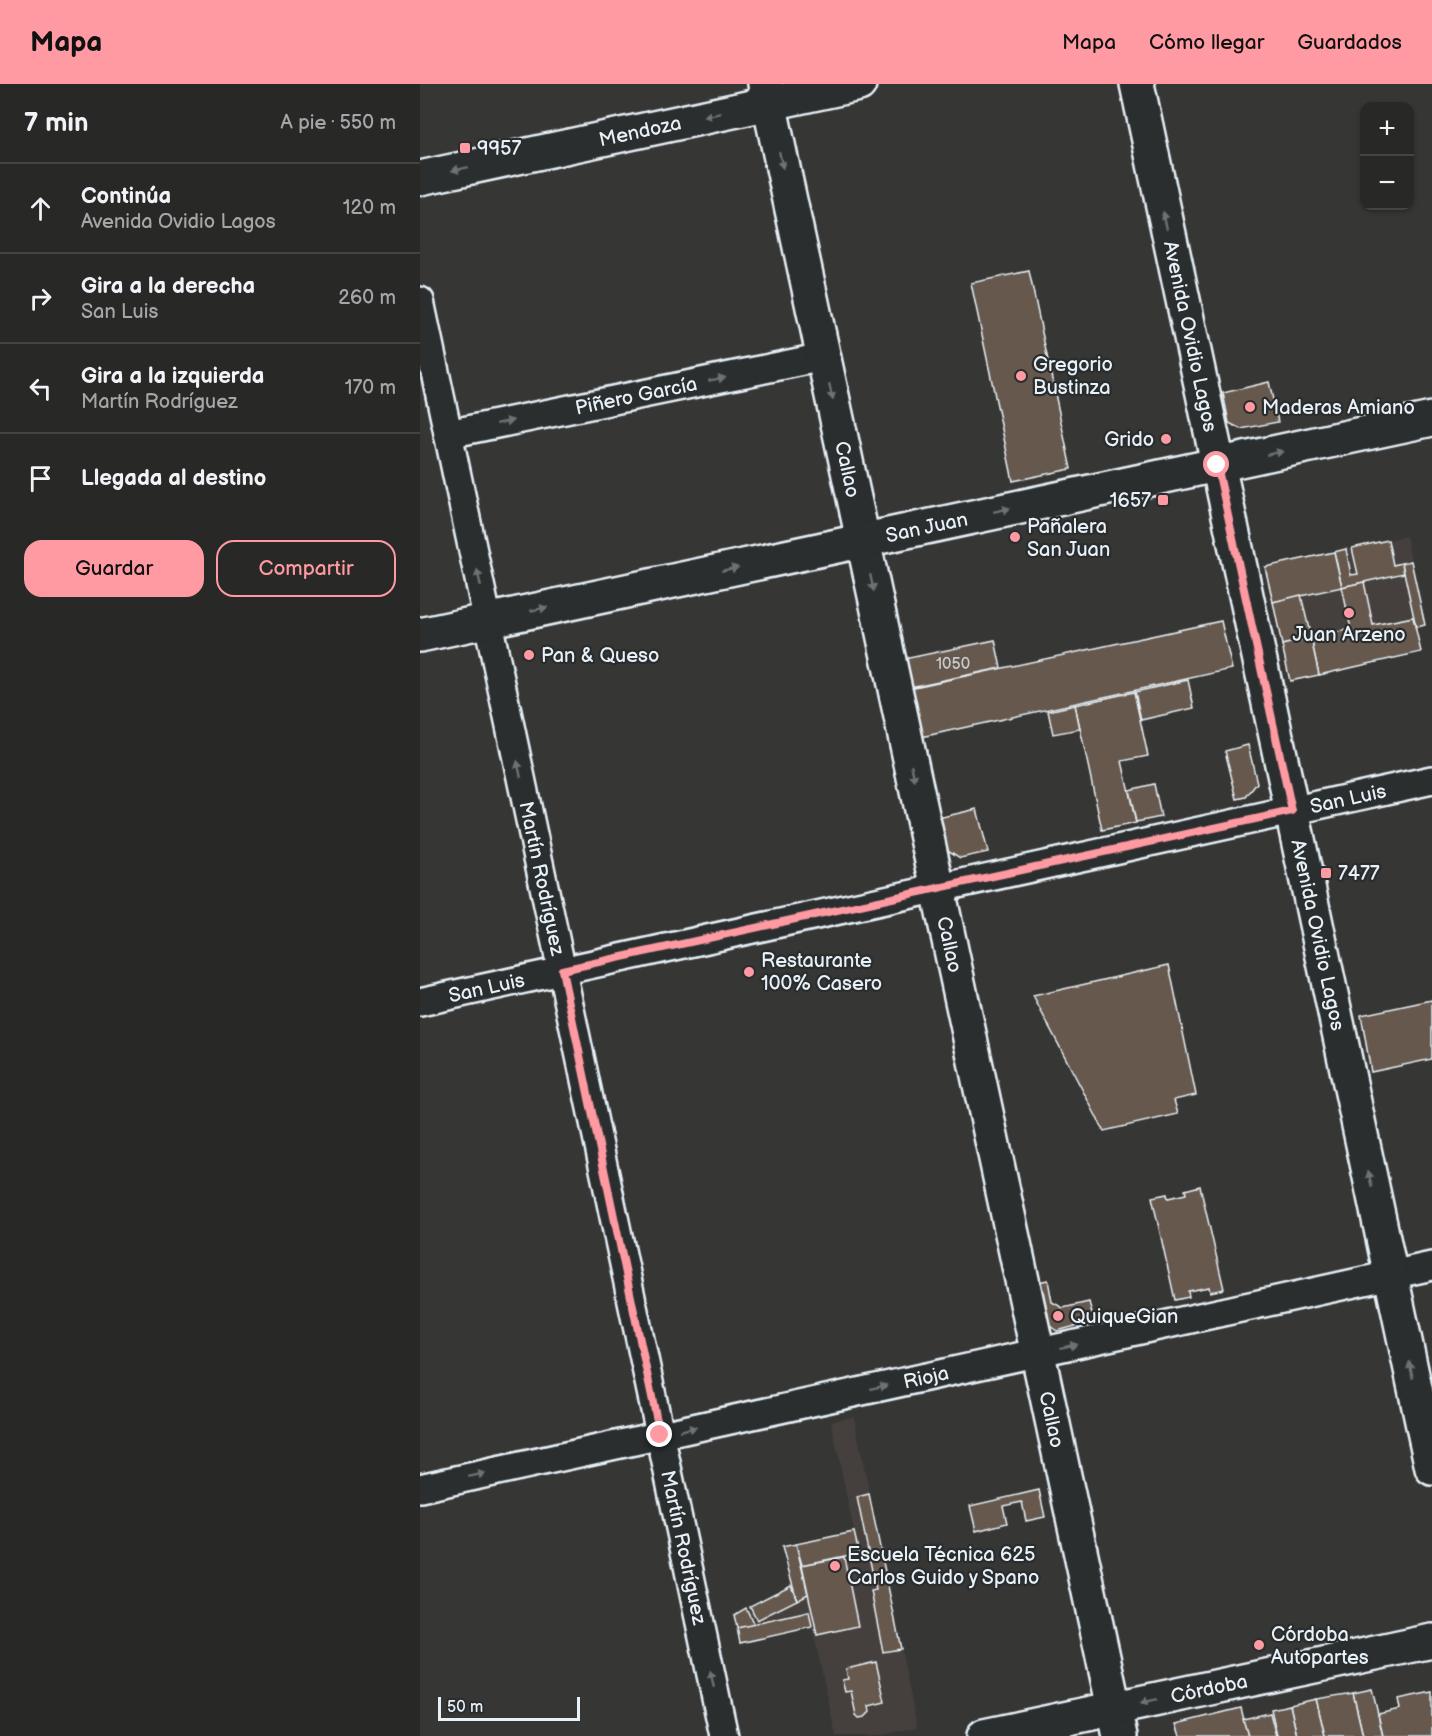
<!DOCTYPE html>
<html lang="es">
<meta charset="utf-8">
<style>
:root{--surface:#282827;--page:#30302f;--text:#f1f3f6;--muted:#a5a6a7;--line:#444;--accent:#ff9aa2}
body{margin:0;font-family:"Balsamiq Sans",sans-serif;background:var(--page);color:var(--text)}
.controls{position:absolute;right:18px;top:18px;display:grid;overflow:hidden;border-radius:12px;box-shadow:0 2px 4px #0004}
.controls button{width:54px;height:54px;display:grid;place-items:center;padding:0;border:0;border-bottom:2px solid var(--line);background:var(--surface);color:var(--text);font:30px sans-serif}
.scale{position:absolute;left:18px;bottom:15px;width:142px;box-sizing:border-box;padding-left:6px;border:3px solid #e8f1f8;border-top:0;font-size:16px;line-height:21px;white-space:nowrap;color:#e8f1f8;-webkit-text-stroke:4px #2a2d2e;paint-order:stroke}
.stop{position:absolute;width:18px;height:18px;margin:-14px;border:4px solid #ff9aa2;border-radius:50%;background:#fff}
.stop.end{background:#ff9aa2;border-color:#fff;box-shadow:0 2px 6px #0008}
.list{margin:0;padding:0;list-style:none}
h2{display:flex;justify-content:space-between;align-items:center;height:78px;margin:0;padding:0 24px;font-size:26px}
h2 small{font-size:20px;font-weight:400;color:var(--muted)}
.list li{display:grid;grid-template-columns:39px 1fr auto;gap:18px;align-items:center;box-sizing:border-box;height:90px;padding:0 24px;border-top:2px solid var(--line)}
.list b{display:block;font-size:22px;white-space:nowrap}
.list p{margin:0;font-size:20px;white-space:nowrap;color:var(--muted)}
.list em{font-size:20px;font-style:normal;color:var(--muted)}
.actions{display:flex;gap:12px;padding:18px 24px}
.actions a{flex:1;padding:14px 0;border:2px solid var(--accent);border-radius:18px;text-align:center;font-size:21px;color:var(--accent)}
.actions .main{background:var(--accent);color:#111}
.icon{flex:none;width:33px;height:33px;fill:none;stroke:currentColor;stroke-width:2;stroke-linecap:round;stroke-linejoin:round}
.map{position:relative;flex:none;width:1012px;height:1652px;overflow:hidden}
header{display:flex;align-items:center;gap:36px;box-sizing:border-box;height:84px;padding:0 30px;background:var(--accent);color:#111}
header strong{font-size:28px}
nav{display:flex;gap:33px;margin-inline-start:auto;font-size:21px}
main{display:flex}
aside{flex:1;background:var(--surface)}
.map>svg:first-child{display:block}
</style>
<header>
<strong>Mapa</strong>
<nav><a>Mapa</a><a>Cómo llegar</a><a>Guardados</a></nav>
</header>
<main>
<aside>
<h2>7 min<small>A pie · 550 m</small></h2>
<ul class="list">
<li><svg class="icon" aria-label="ahead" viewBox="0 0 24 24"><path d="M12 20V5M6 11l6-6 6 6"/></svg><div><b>Continúa</b><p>Avenida Ovidio Lagos</p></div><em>120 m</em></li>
<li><svg class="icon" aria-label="right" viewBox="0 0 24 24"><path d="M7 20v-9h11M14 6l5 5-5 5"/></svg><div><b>Gira a la derecha</b><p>San Luis</p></div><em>260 m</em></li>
<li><svg class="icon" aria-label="left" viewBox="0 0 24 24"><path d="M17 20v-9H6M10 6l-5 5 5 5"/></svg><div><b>Gira a la izquierda</b><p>Martín Rodríguez</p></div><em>170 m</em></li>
<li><svg class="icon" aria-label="arrive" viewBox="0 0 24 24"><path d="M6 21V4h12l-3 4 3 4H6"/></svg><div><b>Llegada al destino</b></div></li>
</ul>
<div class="actions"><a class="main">Guardar</a><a>Compartir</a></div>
</aside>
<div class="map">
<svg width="1012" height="1652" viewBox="0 0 1012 1652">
<rect width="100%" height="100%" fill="#363634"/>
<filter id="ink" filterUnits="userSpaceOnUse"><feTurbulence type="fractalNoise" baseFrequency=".0167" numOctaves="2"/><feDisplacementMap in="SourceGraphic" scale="12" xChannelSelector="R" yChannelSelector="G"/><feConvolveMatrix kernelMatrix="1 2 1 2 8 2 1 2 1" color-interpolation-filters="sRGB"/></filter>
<g filter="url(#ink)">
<g fill="#44403c">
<polygon points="986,452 1005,541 996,544 1001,568 870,597 845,483"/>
<polygon points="434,1333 497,1643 458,1652 416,1652 392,1543 320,1559 314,1531 371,1501 362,1463 434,1448 411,1337"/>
</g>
<g fill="#66594d" stroke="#e8f1f8" stroke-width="1.5">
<polygon points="609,187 651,385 593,397 551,199"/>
<polygon points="849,298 858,338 821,345 809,339 803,309"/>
<polygon points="968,456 973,481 982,479 984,489 922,503 914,468 926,465 931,491 938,490 932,464"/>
<polygon points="914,468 922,503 853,518 845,483"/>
<polygon points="991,477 1005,541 996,543 982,479"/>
<polygon points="944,498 953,541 993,533 1001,568 899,591 891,554 931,545 922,503"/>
<polygon points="881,511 891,554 862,561 853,518"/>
<polygon points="801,537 812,585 501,653 490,604"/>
<polygon points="891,554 899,591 870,597 862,561"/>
<polygon points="575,556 581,584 490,603 484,575"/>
<polygon points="768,596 774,624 721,636 715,608"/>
<polygon points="714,608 728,672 702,677 716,739 682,746 655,621"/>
<polygon points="655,621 660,645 633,650 628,627"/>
<polygon points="828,661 837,699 826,713 817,715 805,667"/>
<polygon points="734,700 741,733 716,738 709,706"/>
<polygon points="557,725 568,768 540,774 526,765 518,734"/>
<polygon points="749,881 776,1011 754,1016 758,1030 684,1047 613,912"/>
<polygon points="1012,916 1012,975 951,988 941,931"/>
<polygon points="780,1102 804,1205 790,1208 789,1203 768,1207 769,1213 755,1216 732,1113 747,1110 748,1114 766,1110 765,1106"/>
<polygon points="628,1196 632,1218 643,1224 669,1218 674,1237 637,1247 620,1235 613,1199"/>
<polygon points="619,1406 625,1433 606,1437 602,1418 583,1422 587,1439 556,1447 550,1422"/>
<polygon points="449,1410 481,1565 463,1568 451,1507 456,1506 437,1413"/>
<polygon points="434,1448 439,1469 382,1481 376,1460"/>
<polygon points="376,1460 388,1510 377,1516 362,1463"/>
<polygon points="424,1473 438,1542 397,1551 382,1481"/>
<polygon points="371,1501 377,1516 337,1536 330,1522"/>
<polygon points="326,1524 334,1541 317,1544 314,1531"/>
<polygon points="389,1528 392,1543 320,1559 317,1544"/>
<polygon points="456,1578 465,1618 449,1622 450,1628 445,1633 439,1634 436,1631 431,1607 425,1608 422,1596 428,1595 426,1585"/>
<polygon points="952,1605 958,1630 963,1652 943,1652 933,1609"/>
<polygon points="1012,1608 1012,1652 963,1652 958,1630 980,1625 978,1615"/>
<polygon points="933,1609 943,1652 905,1652 896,1615"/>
<polygon points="896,1615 905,1652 877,1652 870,1621"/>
<polygon points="870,1621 877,1652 857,1652 851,1625"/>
<polygon points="821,1624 828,1652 760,1652 756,1640"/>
<polygon points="850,1629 856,1652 828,1652 823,1635"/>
</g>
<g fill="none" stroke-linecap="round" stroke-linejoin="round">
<defs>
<g id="minor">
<path id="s1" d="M0,217L304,1652"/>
<path id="s2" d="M28,350L403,273"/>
<path id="s3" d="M0,918L1012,696"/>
<path id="s4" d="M0,1404L1012,1182"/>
</g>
<g id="major">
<path id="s5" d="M345,0L700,1652"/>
<path id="s6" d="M717,0L1012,1384"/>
<path id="s7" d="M0,94L439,0"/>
<path id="s8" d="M0,551L1012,335"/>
<path id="s9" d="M564,1652L1012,1557"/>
</g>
</defs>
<use href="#minor" stroke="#e8f1f8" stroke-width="32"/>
<use href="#major" stroke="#e8f1f8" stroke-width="38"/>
<use href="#minor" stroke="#2a2d2e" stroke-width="27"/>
<use href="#major" stroke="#2a2d2e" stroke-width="33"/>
</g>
<defs><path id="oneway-solid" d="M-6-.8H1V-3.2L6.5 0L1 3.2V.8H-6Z" transform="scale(1.5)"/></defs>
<g fill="#6c7275">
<use href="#oneway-solid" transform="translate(292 31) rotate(168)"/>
<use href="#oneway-solid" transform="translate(361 76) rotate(78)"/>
<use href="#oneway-solid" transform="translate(40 85) rotate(168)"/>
<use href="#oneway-solid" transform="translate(745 136) rotate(-102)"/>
<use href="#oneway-solid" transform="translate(297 295) rotate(-12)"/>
<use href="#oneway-solid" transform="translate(411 308) rotate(78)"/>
<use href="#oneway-solid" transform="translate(85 338) rotate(-12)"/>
<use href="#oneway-solid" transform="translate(855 369) rotate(-12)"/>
<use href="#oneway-solid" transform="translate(582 426) rotate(-12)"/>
<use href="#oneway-solid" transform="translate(310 485) rotate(-12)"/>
<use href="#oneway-solid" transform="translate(59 494) rotate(-102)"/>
<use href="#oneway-solid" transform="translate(452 499) rotate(78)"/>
<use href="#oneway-solid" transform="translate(119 525) rotate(-12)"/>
<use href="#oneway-solid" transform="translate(99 685) rotate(-102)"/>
<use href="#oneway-solid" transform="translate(493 689) rotate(78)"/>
<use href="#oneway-solid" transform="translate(950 1095) rotate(-102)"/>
<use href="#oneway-solid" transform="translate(649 1262) rotate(-12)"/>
<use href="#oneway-solid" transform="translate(991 1286) rotate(-102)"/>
<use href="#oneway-solid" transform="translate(459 1303) rotate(-12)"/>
<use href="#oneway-solid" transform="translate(268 1345) rotate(-12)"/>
<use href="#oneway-solid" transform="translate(57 1391) rotate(-12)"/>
<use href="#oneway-solid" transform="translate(292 1595) rotate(-102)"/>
<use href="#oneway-solid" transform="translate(729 1617) rotate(168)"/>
</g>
</g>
<g fill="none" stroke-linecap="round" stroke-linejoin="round" filter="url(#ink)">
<polyline stroke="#ff9aa2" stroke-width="8" points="240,1351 142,886 872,727 797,381"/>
</g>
<g fill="#ff9aa2" stroke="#2a2d2e" stroke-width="2">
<rect x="39" y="58" width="12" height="12" rx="3"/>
<circle cx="601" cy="292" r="6"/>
<circle cx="830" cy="323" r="6"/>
<circle cx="746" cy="355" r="6"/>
<rect x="737" y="410" width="12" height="12" rx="3"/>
<circle cx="595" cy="453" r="6"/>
<circle cx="929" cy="529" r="6"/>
<circle cx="109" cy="571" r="6"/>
<rect x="900" y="783" width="12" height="12" rx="3"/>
<circle cx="329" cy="888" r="6"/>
<circle cx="638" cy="1232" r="6"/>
<circle cx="415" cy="1482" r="6"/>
<circle cx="839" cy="1561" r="6"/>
</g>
<g text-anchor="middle" stroke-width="4.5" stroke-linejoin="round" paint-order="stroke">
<g font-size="16" fill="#c8cbcd">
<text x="533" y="585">1050</text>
</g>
<g font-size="20" fill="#e8f1f8" stroke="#2a2d2e">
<text dy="7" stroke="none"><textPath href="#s7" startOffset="225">Mendoza</textPath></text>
<text dy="7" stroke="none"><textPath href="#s6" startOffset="258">Avenida Ovidio Lagos</textPath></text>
<text dy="7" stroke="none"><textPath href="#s2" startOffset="192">Piñero García</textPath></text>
<text dy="7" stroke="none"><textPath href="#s5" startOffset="394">Callao</textPath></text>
<text dy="7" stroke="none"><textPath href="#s8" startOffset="518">San Juan</textPath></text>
<text dy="7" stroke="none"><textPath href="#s3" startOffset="950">San Luis</textPath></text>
<text dy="7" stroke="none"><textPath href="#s1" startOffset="590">Martín Rodríguez</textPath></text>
<text dy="7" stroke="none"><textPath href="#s6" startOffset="870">Avenida Ovidio Lagos</textPath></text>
<text dy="7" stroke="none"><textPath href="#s5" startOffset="880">Callao</textPath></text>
<text dy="7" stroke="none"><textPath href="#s3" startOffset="68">San Luis</textPath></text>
<text dy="7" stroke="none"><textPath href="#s4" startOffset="518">Rioja</textPath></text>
<text dy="7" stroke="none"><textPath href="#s5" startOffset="1366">Callao</textPath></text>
<text dy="7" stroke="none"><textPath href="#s1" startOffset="1274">Martín Rodríguez</textPath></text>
<text dy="7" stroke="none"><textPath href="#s9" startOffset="230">Córdoba</textPath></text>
</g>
<g font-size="20" fill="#e8f1f8" stroke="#2a2d2e" text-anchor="start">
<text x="57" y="71">9957</text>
<text x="613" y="287">Gregorio<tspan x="613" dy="23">Bustinza</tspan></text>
<text x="842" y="330">Maderas Amiano</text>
<text x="734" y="362" text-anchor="end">Grido</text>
<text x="731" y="423" text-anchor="end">1657</text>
<text x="607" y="449">Pañalera<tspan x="607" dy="23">San Juan</tspan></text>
<text x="929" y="557" text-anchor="middle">Juan Arzeno</text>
<text x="121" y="578">Pan &amp; Queso</text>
<text x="918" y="796">7477</text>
<text x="341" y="883">Restaurante<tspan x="341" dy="23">100% Casero</tspan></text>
<text x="650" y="1239">QuiqueGian</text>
<text x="427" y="1477">Escuela Técnica 625<tspan x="427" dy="23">Carlos Guido y Spano</tspan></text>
<text x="851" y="1557">Córdoba<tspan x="851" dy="23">Autopartes</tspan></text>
</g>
</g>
</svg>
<div class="controls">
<button>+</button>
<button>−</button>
</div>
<div class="scale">50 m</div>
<div class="stop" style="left:797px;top:381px"></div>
<div class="stop end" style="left:240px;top:1351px"></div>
</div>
</main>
